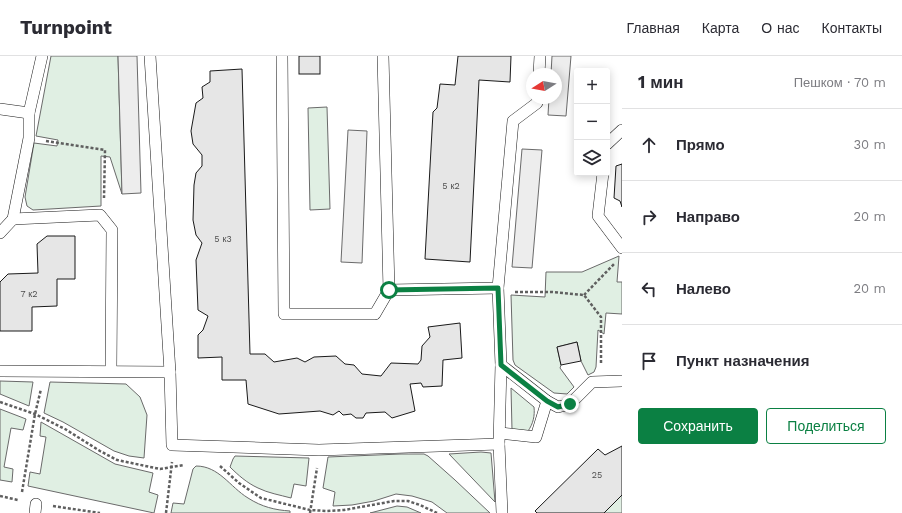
<!DOCTYPE html>
<html lang="ru">
<meta charset="utf-8">
<style>
:root{--surface:#fff;--page:#f2f2f3;--text:#2b2b33;--muted:#7c7c81;--line:#e1e1e2;--accent:#0b8043}
body{margin:0;font-family:"Work Sans",sans-serif;background:var(--page);color:var(--text)}
.controls{position:absolute;right:12px;top:12px;display:grid;overflow:hidden;border-radius:4px;box-shadow:0 2px 10px #0003}
.controls button{width:36px;height:36px;display:grid;place-items:center;padding:0;border:0;border-bottom:1px solid var(--line);background:var(--surface);color:var(--text);font:20px sans-serif}
.compass{position:absolute;left:526px;top:12px;width:36px;height:36px;border-radius:50%;background:var(--surface);box-shadow:0 2px 10px #0003;rotate:259deg}
.stop{position:absolute;width:12px;height:12px;margin:-9px;border:3px solid #0b8043;border-radius:50%;background:#fff}
.stop.end{background:#0b8043;border-color:#fff;box-shadow:0 1px 4px #0008}
.list{margin:0;padding:0;list-style:none}
h2{display:flex;justify-content:space-between;align-items:center;height:52px;margin:0;padding:0 16px;font-size:17px}
h2 small{font-size:13px;font-weight:400;color:var(--muted)}
.list li{display:grid;grid-template-columns:26px 1fr auto;gap:12px;align-items:center;box-sizing:border-box;height:72px;padding:0 16px;border-top:1px solid var(--line)}
.list b{display:block;font-size:15px;white-space:nowrap}
.list em{font-size:13px;font-style:normal;color:var(--muted)}
.actions{display:flex;gap:8px;padding:12px 16px}
.actions a{flex:1;padding:9px 0;border:1px solid var(--accent);border-radius:4px;text-align:center;font-size:14px;color:var(--accent)}
.actions .main{background:var(--accent);color:#fff}
.icon{flex:none;width:22px;height:22px;fill:none;stroke:currentColor;stroke-width:2;stroke-linecap:round;stroke-linejoin:round}
.map{position:relative;flex:none;width:622px;height:457px;overflow:hidden}
header{display:flex;align-items:center;gap:24px;box-sizing:border-box;height:56px;padding:0 20px;background:var(--surface);border-bottom:1px solid var(--line)}
header strong{font-size:19px}
nav{display:flex;gap:22px;margin-inline-start:auto;font-size:14px}
main{display:flex}
aside{flex:1;background:var(--surface)}
.map>svg:first-child{display:block}
</style>
<header>
<strong>Turnpoint</strong>
<nav><a>Главная</a><a>Карта</a><a>О нас</a><a>Контакты</a></nav>
</header>
<main>
<div class="map">
<svg width="622" height="457" viewBox="0 0 622 457">
<rect width="100%" height="100%" fill="#fff"/>
<g fill="#e0efe3" stroke="#6a6a6a">
<polygon points="51,0 118,0 122,138 110,101 101,100 101,150 33,154 27,150 25,141 34,87 57,90 58,84 36,80"/>
<polygon points="327,51 330,153 310,154 308,52"/>
<polygon points="619,200 617,226 622,226 622,258 606,257 604,278 598,274 596,311 594,316 588,319 581,305 577,286 557,291 561,309 560,312 574,331 567,338 554,337 515,309 513,304 511,239 545,241 546,216 582,216"/>
<polygon points="0,325 33,326 29,350 0,338"/>
<polygon points="50,326 126,328 140,341 147,359 144,402 129,400 114,395 63,366 44,357"/>
<path d="M511,332L534,351C535,360 533,368 528,375L512,374Z"/>
<polygon points="0,353 26,363 23,374 11,372 4,411 13,413 12,426 0,424"/>
<polygon points="41,366 115,408 153,417 149,436 158,439 154,457 28,430 30,416 40,418 46,381 40,380"/>
<polygon points="481,396 491,397 495,446 449,398"/>
<polygon points="401,398 424,398 428,400 455,424 490,457 447,457 432,446 412,440 396,438 374,445 352,449 333,450 335,436 323,432 328,401"/>
<path d="M235,400L309,402L306,430L294,428L291,442C280,439 268,437 258,432C247,427 238,419 230,411L233,403Z"/>
<path d="M196,410C219,410 230,431 248,442C262,451 275,454 290,455V457H171L173,447L184,448L193,413Z"/>
<polygon points="622,439 622,457 604,457"/>
<polygon points="397,450 407,451 421,457 370,457"/>
</g>
<g fill="#ededed" stroke="#6a6a6a">
<polygon points="118,0 137,0 141,137 122,138"/>
<polygon points="552,0 571,0 566,60 548,59 549,42 556,42 556,18 551,18"/>
<polygon points="348,74 367,75 362,207 341,206"/>
<polygon points="522,93 542,94 532,212 512,211"/>
</g>
<g fill="#e6e6e6" stroke="#1a1a1a">
<rect x="299" y="0" width="21" height="18"/>
<polygon points="458,0 511,0 510,26 479,24 470,206 425,203 433,56 437,52 440,28 455,29"/>
<polygon points="242,13 250,298 265,298 274,306 297,302 305,306 314,301 336,300 345,308 354,309 362,318 381,320 391,307 418,308 421,304 422,290 430,281 428,271 460,267 462,302 443,304 442,330 423,331 421,327 410,328 415,355 392,362 385,356 366,357 363,362 356,362 351,358 343,359 339,355 333,359 320,355 279,358 248,348 246,324 222,324 222,301 198,302 198,279 203,274 208,260 198,254 196,204 202,187 196,179 193,164 194,129 196,117 202,110 202,99 193,88 191,75 196,47 203,42 202,31 210,26 210,15"/>
<polygon points="622,108 622,151 620,145 614,142 616,110"/>
<polygon points="47,180 75,180 75,223 57,223 57,250 32,251 32,275 0,275 0,226 8,218 38,217 37,188"/>
<polygon points="577,286 581,305 561,309 557,291"/>
<polygon points="622,390 622,439 604,457 537,457 535,455 598,393 605,399"/>
</g>
<g fill="none" stroke-linecap="round" stroke-linejoin="round">
<defs>
<g id="service">
<polyline points="150,0 170,316 172,389 319,394 499,388 501,309 498,232 513,65 537,47 538,42"/>
<polyline points="282,0 284,258 375,258 389,234"/>
<polyline points="383,0 389,234 498,232"/>
<polyline points="539,18 540,0"/>
<polyline points="0,53 29,57"/>
<polyline points="607,88 622,74"/>
<polyline points="603,117 598,160 622,192"/>
<polyline points="13,163 100,159 112,174 111,315"/>
<polyline points="0,177 13,163 29,82 29,57 42,0"/>
<polyline points="501,309 547,345"/>
<polyline points="0,315 170,316"/>
<polyline points="500,377 536,381 547,345 558,351 570,348 592,326 622,325"/>
<polyline points="499,388 502,457"/>
<polyline points="35,457 36,448"/>
</g>
</defs>
<use href="#service" stroke="#1a1a1a" stroke-width="12"/>
<g stroke="#5f5f5f" stroke-width="2.5" stroke-dasharray="3 2" stroke-linecap="butt">
<polyline points="46,85 105,94 104,142"/>
<polyline points="515,236 552,236 584,239 601,261 601,309"/>
<polyline points="584,239 614,208"/>
<polyline points="0,346 35,358 65,373 100,395 117,404 160,413 184,409"/>
<polyline points="220,410 239,427 261,442 310,454 327,455 344,454 394,445 408,445 420,449 437,457"/>
<polyline points="22,436 35,358 41,333"/>
<polyline points="0,440 18,444"/>
<polyline points="53,450 100,457"/>
<polyline points="166,457 172,406"/>
<polyline points="310,457 317,412"/>
</g>
<use href="#service" stroke="#fff" stroke-width="11"/>
</g>
<g fill="none" stroke-linecap="round" stroke-linejoin="round">
<polyline stroke="#0b8043" stroke-width="5" points="389,234 498,232 501,309 547,345 558,351 570,348"/>
</g>
<g text-anchor="middle" stroke-width="3" stroke-linejoin="round" paint-order="stroke">
<g font-size="9" fill="#4d4d4d">
<text x="451" y="133">5 к2</text>
<text x="223" y="186">5 к3</text>
<text x="29" y="241">7 к2</text>
<text x="597" y="422">25</text>
</g>
</g>
</svg>
<div class="controls">
<button>+</button>
<button>−</button>
<button><svg class="icon" aria-label="layers" viewBox="0 0 24 24"><path d="M12 4l9 5-9 5-9-5zM3 14l9 5 9-5"/></svg></button>
</div>
<svg class="compass" viewBox="-18 -18 36 36"><path d="M0-13l5 13h-10z" fill="#e53935"/><path d="M0 13l5-13h-10z" fill="#7c7c81"/></svg>
<div class="stop" style="left:389px;top:234px"></div>
<div class="stop end" style="left:570px;top:348px"></div>
</div>
<aside>
<h2>1 мин<small>Пешком · 70 m</small></h2>
<ul class="list">
<li><svg class="icon" aria-label="ahead" viewBox="0 0 24 24"><path d="M12 20V5M6 11l6-6 6 6"/></svg><div><b>Прямо</b></div><em>30 m</em></li>
<li><svg class="icon" aria-label="right" viewBox="0 0 24 24"><path d="M7 20v-9h11M14 6l5 5-5 5"/></svg><div><b>Направо</b></div><em>20 m</em></li>
<li><svg class="icon" aria-label="left" viewBox="0 0 24 24"><path d="M17 20v-9H6M10 6l-5 5 5 5"/></svg><div><b>Налево</b></div><em>20 m</em></li>
<li><svg class="icon" aria-label="arrive" viewBox="0 0 24 24"><path d="M6 21V4h12l-3 4 3 4H6"/></svg><div><b>Пункт назначения</b></div></li>
</ul>
<div class="actions"><a class="main">Сохранить</a><a>Поделиться</a></div>
</aside>
</main>
